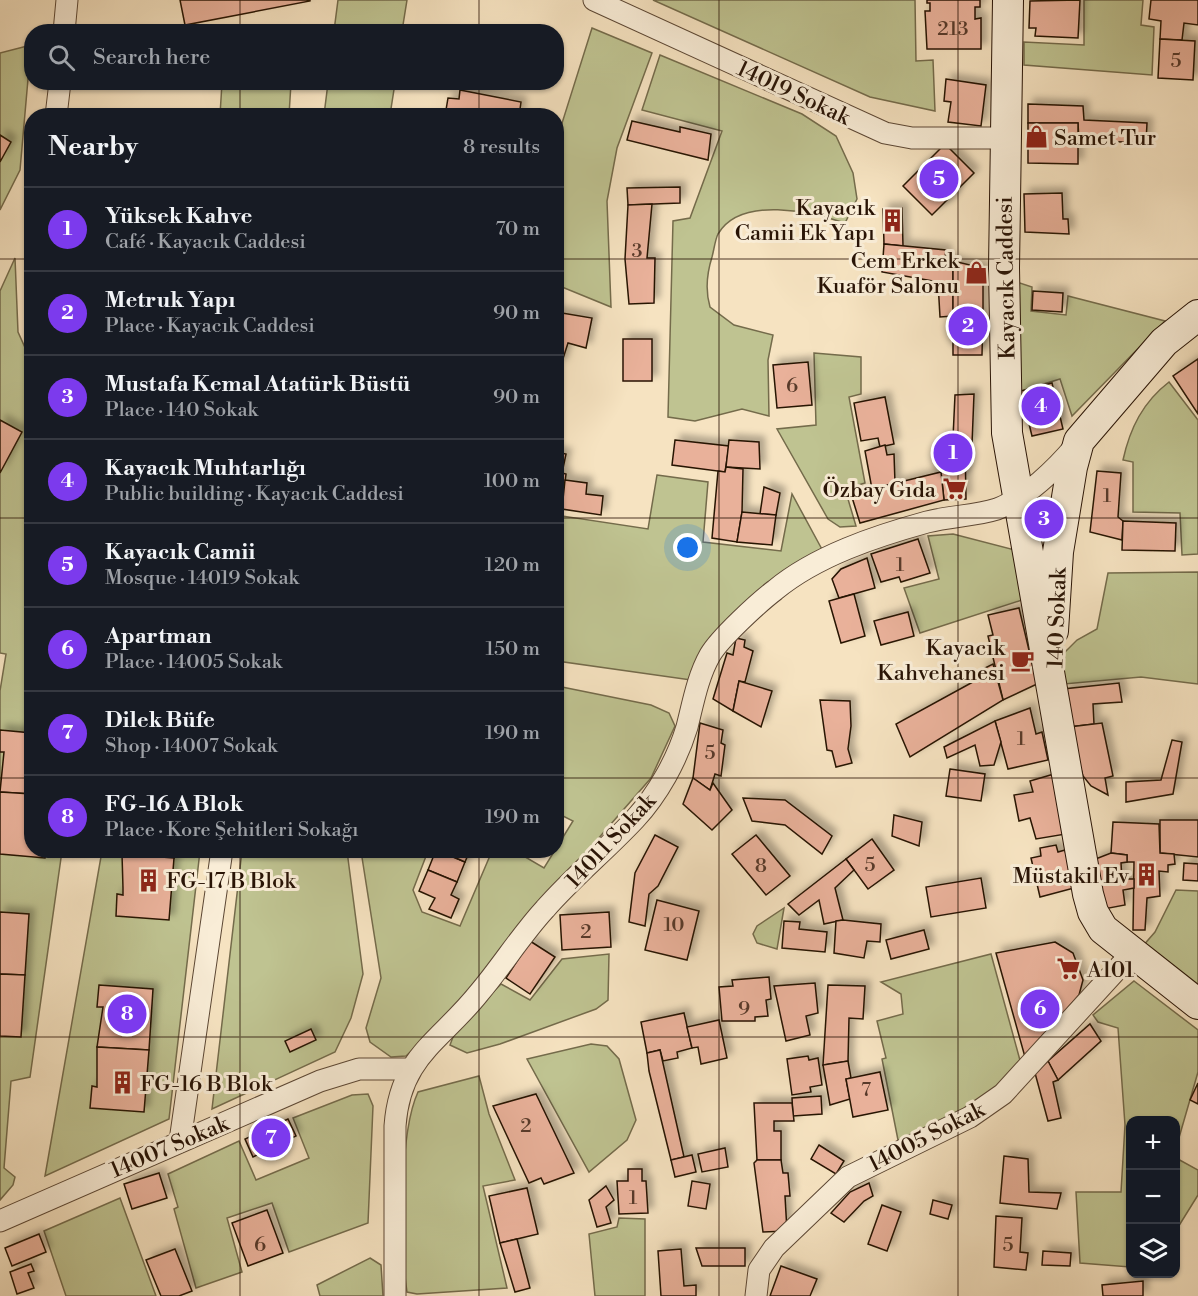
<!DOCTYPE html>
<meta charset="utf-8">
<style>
:root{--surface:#171b24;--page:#20242c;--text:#f1f3f6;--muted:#9ea1a6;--line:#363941;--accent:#7c3aed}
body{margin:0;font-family:"Libre Bodoni",serif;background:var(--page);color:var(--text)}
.controls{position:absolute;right:18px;bottom:18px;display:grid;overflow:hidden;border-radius:12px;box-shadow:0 2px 4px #0004}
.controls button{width:54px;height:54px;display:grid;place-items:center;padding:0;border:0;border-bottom:2px solid var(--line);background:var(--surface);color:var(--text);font:30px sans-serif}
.you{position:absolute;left:688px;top:548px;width:21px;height:21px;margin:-15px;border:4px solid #fff;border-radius:50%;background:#1a73e8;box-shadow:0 0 0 9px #1a73e833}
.badge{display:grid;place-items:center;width:39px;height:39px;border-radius:50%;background:var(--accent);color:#fff;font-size:20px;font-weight:700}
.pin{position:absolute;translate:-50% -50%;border:3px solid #fff;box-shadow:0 2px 6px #0006}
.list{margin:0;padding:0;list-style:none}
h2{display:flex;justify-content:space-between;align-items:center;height:78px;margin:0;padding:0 24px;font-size:26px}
h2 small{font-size:20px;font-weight:400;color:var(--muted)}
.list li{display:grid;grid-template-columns:39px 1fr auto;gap:18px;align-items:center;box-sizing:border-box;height:84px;padding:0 24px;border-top:2px solid var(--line)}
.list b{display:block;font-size:22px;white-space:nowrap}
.list p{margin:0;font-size:20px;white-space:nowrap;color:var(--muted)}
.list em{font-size:20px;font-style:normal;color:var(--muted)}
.icon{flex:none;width:33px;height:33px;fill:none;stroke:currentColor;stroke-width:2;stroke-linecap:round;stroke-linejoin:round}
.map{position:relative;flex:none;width:1198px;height:1296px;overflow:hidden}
.search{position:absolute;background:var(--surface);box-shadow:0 2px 4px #0004;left:24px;top:24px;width:540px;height:66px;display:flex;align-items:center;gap:15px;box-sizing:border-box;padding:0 21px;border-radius:24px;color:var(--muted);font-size:22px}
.panel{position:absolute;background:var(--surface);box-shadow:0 2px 4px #0004;left:24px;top:108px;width:540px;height:750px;border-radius:24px}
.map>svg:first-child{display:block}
</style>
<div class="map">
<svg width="1198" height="1296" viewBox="0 0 1198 1296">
<defs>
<filter id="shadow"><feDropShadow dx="5.5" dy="-5.5" stdDeviation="3" flood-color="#0004"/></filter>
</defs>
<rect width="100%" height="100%" fill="#f6e3c1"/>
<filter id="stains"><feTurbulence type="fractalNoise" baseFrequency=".00333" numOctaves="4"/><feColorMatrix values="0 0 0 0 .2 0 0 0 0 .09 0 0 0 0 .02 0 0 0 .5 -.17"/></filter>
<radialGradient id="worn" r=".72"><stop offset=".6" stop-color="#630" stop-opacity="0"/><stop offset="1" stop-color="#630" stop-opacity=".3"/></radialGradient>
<g fill="#bfc391" stroke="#746b4b" stroke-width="1.5">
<polygon points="338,0 407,0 402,31 334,31"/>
<polygon points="653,0 915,0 916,61 933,60 935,111 870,97"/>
<polygon points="1084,0 1143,0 1141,25 1154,27 1152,75 1024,65 1024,42 1084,45"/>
<polygon points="592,28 652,53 617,148 607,201 611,307 557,285 557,139"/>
<polygon points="31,45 20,170 0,210 0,53"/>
<path d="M660,55L802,114L836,136L853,173L857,199L845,223C812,212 741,195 718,234C715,240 714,250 712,257C707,273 705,290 710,307L734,325L773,335L768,360L769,416L742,409L695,421L668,417L673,221L690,218L722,131L642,110Z"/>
<polygon points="222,83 291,83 289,115 220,115"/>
<polygon points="328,83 395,83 390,115 324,115"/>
<polygon points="15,258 18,332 32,363 32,850 62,851 30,1077 11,1081 4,1168 15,1177 13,1185 0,1200 0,691 6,654 0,653 0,291"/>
<polygon points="1014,281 1032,287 1031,311 1066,315 1068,296 1165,321 1072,416 1060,379 1021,391"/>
<polygon points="814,353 861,357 861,394 849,397 865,483 845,489 856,526 840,527 828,519 777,429 816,425"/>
<path d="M1169,382L1198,420V554L1182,555L1180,513L1133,512V462L1123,460C1130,428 1143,402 1169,382Z"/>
<polygon points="657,475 708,482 703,542 781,551 792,494 824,553 691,680 557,661 556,515 648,529"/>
<polygon points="953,534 1015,550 1025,599 920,633 904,588 939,579 928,536"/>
<polygon points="1198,572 1198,684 1141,677 1064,684 1062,655 1077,640 1097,629 1108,573"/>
<polygon points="557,686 651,705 669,713 675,726 651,778 543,902 475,990 406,1056 391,1057 370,1042 366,1028 381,978 361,851 428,851 413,890 422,912 460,926 492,851 515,851 544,868 573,821 557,813"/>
<polygon points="102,851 200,851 169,1119 45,1176"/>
<polygon points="242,851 347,851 363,974 351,1018 335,1052 212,1109"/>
<polygon points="1176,890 1198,891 1198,993 1142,947 1155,932"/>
<polygon points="784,908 777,949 757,943 753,934 757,926"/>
<polygon points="609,954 608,1000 596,1009 500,1044 467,1053 450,1045 456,1029 501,984 530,1000 562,959"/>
<polygon points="991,954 1021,1064 993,1094 899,1145 882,1059 886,1058 877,1021 903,1014 901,994 881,982"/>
<polygon points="1134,981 1198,1030 1198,1072 1176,1148 1176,1120 1130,1120 1130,1267 1080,1263 1076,1192 1121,1192 1125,1125 1118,1028 1098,1022 1093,1015"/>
<polygon points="591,1044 607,1046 619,1059 636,1120 627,1140 589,1172 527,1059"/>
<path d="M479,1076L489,1114L515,1180L483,1186L507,1288L417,1294L407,1292C400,1245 399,1133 418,1092Z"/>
<polygon points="368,1094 373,1106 368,1223 289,1252 272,1203 227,1218 242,1272 196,1288 174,1209 178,1207 168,1174 239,1141 256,1180 309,1158 293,1118 352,1095"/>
<polygon points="1176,1158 1198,1170 1198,1195 1180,1224 1176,1220"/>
<polygon points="120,1198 156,1296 66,1296 44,1231"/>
<polygon points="619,1218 645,1219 645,1296 595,1296 589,1234 617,1227"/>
<polygon points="370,1258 381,1265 383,1296 320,1296 317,1285"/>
</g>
<g fill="#e9b19a" stroke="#281305" stroke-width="1.5" filter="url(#shadow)">
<polygon points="180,0 310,0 310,1 185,25"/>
<polygon points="927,0 980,0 980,7 975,7 975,19 981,18 981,49 927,49 925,11 930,11 930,3 927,3"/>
<polygon points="1080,0 1078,38 1035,36 1036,28 1029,28 1030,1"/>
<polygon points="1151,0 1198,0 1198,25 1184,23 1182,40 1160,39 1161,21 1149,19"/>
<polygon points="1160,39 1195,41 1193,80 1158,78"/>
<polygon points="946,79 986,85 981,126 948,122 951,102 944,101"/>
<polygon points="460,90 521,102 519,116 445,116 448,98 459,99"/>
<polygon points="1028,104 1083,106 1084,120 1147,123 1146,143 1079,140 1078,123 1028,123"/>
<polygon points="632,121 680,132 680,127 711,134 708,160 627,140"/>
<polygon points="1028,123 1078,123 1078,164 1028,163"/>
<polygon points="0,135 11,142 0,162"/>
<polygon points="945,144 974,173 932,215 903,186"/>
<polygon points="680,187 680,203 628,205 627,188"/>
<polygon points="1062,193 1063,219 1068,219 1069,234 1025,232 1024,194"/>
<polygon points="652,204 647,258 655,258 654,303 629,304 625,259 628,205"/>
<polygon points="902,208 903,246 884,244 883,209"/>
<polygon points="884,244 946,250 945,257 953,261 953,316 940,317 938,282 882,272"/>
<polygon points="953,261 983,268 983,313 953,313"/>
<polygon points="1033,291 1063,293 1062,312 1032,310"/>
<polygon points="556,312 592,318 586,348 568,343 561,365 556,364"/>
<polygon points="953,313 983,313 982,355 953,355"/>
<rect x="623" y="339" width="29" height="42"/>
<polygon points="1198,359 1198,414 1173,376"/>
<polygon points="808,362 812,405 777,408 773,365"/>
<polygon points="1052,383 1063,429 1032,436 1021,391"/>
<polygon points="974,394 972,444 965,446 966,499 944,500 941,472 942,438 953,438 955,395"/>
<polygon points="885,397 894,444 880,447 878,438 861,441 854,403"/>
<polygon points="0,420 22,432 0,473"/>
<polygon points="675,440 729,446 725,472 672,465"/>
<polygon points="729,440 759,442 760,469 726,467"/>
<polygon points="885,445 887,455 894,454 895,483 872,489 865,451"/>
<polygon points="556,452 566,454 562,473 566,474 563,499 556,497"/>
<polygon points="726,467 743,469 742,512 737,542 712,538 718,471 725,472"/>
<polygon points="1097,471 1121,473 1118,517 1123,521 1122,540 1090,532"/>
<polygon points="941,472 944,500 860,523 851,494"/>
<polygon points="565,480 587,483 586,494 603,496 601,515 562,509"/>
<polygon points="764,487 780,493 776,515 760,514"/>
<polygon points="742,512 776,515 772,545 737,542"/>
<polygon points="1123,521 1176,523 1175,551 1122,550"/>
<polygon points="918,539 930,573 901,582 899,577 881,582 871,554"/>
<polygon points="867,558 875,588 839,598 832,579 841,569"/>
<polygon points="854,594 865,636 841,643 829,601"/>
<polygon points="1019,608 1037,684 1003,700 988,636 993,635 988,615"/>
<polygon points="908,612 914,636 881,645 874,621"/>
<polygon points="736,638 745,640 744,647 753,651 745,682 739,681 733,711 713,699 727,653 733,655"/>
<polygon points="993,664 1003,700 910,757 896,724 982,677 981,670"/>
<polygon points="739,681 772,691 761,727 733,711"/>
<polygon points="1119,683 1122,702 1093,704 1094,724 1069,727 1063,689"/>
<polygon points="820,700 850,701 851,726 848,749 852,763 836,767 832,751 827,750"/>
<polygon points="1030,708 1036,734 1042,732 1048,760 1008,769 995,721"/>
<polygon points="995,721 1001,742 994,765 980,766 975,745 947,758 944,747"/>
<polygon points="700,723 723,730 721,743 725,745 721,776 715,774 710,790 693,778"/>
<polygon points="1102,723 1113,776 1105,778 1108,795 1091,786 1083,776 1069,727"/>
<polygon points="0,730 32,733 32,794 0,792 4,752 0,752"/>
<polygon points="1172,740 1182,742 1173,794 1126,802 1126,782 1161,780"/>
<polygon points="950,769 985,774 981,801 946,796"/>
<polygon points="1054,774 1066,834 1036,839 1030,818 1019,821 1014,795 1033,792 1030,781"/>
<polygon points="693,778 710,790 713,783 732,810 712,830 683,804"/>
<polygon points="0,792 32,794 32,850 46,850 45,858 0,854"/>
<polygon points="743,798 785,800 832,836 822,854 785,825 752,821"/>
<polygon points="894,815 922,822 919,846 892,836"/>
<polygon points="1160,820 1198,820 1198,857 1160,853"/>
<polygon points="1113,822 1159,824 1160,853 1174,854 1175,864 1168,865 1168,872 1159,871 1160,896 1147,898 1145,930 1133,930 1134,862 1127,862 1127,855 1111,853"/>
<polygon points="655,835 678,847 658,886 649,894 645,926 629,922 635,873"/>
<polygon points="756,835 790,876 766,895 732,854"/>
<polygon points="872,839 894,870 868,889 846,859"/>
<polygon points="1056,845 1058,852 1065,850 1074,888 1040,897 1031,858 1041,856 1040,848"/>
<polygon points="122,850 174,850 174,858 122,854"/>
<polygon points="436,850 465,862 457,882 428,870"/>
<polygon points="438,850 470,850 465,862"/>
<polygon points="1111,853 1127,855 1127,862 1121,863 1122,879 1134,879 1134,888 1123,890 1125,905 1104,909 1093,860"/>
<polygon points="122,854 174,858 169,920 116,916 117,894 123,895 123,888"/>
<polygon points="846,859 854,870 835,888 843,920 824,924 819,900 799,915 788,904"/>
<polygon points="1184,863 1198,864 1198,881 1183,880"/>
<polygon points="428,870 457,882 451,895 459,899 451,918 429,909 435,898 419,891"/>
<polygon points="981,878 986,908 931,917 926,887"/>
<polygon points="657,900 699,911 687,960 645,950"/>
<polygon points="0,912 29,914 25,975 0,974"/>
<polygon points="609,912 611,947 562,950 560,915"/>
<polygon points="843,920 881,924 880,942 867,941 864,958 834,953 836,921"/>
<polygon points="784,921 800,922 799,929 827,932 825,952 782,948"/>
<polygon points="924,930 929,949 891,959 886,940"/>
<polygon points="530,941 555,957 530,994 506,978"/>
<polygon points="1055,942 1073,953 1083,980 1079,995 1025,1057 996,953"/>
<polygon points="0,974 25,975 21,1037 0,1036"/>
<polygon points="769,977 771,999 766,1000 768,1016 755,1017 755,1021 722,1021 719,987 733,986 732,980"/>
<polygon points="815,983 818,1013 806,1016 810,1035 786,1041 774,986"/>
<polygon points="99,985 153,989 149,1050 97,1047 103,1007 97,1007"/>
<polygon points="828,985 865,986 863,1019 849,1018 848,1061 823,1065"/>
<polygon points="684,1013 692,1048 677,1052 678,1058 663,1061 660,1050 647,1053 641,1022"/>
<polygon points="719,1020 727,1058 701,1064 698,1047 692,1048 687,1027"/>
<polygon points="1090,1024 1101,1041 1058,1080 1048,1061"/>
<polygon points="311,1029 316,1040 290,1052 285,1041"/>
<polygon points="97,1047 149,1050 144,1112 90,1108 92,1086 97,1087"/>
<polygon points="660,1050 684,1157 671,1160 649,1071 647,1053"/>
<polygon points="808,1056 809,1060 818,1058 822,1085 810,1087 811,1092 792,1095 787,1059"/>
<polygon points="848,1061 851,1078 846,1079 850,1099 830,1105 823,1065"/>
<polygon points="1048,1061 1058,1080 1053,1082 1061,1118 1048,1121 1035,1073"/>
<polygon points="880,1072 888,1110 853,1117 846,1079"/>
<polygon points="1198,1083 1198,1104 1190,1100"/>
<polygon points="536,1094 574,1173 544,1184 541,1178 529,1183 493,1106"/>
<polygon points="821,1096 822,1114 793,1116 792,1098"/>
<polygon points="754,1103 792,1103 794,1121 774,1121 774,1131 781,1131 781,1160 757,1160"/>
<polygon points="288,1119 296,1136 253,1157 245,1139"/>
<polygon points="819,1145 844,1161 836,1174 811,1159"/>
<polygon points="725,1148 728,1167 702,1172 698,1154"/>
<polygon points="692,1155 696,1172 675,1177 671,1160"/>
<polygon points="1004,1156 1028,1159 1029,1192 1061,1193 1057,1209 1000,1203"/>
<polygon points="757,1160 781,1160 783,1173 788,1173 790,1196 785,1196 787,1231 763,1232 754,1163"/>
<polygon points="628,1169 642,1169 642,1181 646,1181 648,1213 619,1214 617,1181 628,1181"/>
<polygon points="159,1173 167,1198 132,1209 124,1184"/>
<polygon points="692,1181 710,1184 706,1209 688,1206"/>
<polygon points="869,1183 873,1196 864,1201 844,1222 831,1213 850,1192"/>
<polygon points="606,1186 614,1200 606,1207 611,1223 597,1227 589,1200"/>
<polygon points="527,1188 538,1234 500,1243 489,1196"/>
<polygon points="933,1200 952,1205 948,1219 930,1214"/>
<polygon points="882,1205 901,1212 887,1251 868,1244"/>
<polygon points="267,1210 283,1253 248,1266 232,1223"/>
<polygon points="996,1216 1022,1218 1020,1252 1028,1253 1026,1270 994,1267"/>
<polygon points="39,1234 46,1252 12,1266 5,1248"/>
<polygon points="517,1239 530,1288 515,1292 500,1243"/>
<polygon points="696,1248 745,1248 745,1266 702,1266"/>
<polygon points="175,1249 192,1291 179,1296 161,1296 146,1260"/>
<polygon points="681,1249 684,1286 696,1285 696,1296 661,1296 658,1251"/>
<polygon points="1043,1251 1071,1253 1070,1266 1042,1265"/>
<polygon points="31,1264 34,1271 28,1273 34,1288 17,1294 10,1272"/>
<polygon points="781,1266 817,1279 810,1296 770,1296"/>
<polygon points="1143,1281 1143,1296 1103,1296 1102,1285"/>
</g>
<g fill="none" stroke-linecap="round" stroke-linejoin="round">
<defs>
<g id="street">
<polyline points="594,0 885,133 912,138 1005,138"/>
<polyline points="64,32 67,0"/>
<polyline points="56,116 60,82"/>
<polyline points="180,1141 222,850"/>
<polyline points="0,1221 320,1081 359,1069 411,1069"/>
<path d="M395,1296V1126C400,1056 440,1042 479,993C502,966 521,935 545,909C573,877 606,850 635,819C658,794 677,760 687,727C693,703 698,676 710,655C720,638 758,603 775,590C816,556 876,536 927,522C950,516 975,516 997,509C1026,498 1056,469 1076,445"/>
<polyline points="756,1296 759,1270 774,1248 848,1177 970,1117 1003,1094 1132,953"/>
</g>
<g id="secondary">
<polyline points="1008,0 1004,268 1007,433 1088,894 1093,912 1103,929 1198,1004"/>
<polyline points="1053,631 1058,552 1072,467 1079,441 1164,342 1198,315"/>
</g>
</defs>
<use href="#street" stroke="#5c4734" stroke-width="23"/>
<use href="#secondary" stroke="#281305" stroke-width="32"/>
<use href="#street" stroke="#f9edd7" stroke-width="21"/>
<use href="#secondary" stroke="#f9edd7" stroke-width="30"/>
</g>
<path fill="none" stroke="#281305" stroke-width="1.5" stroke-opacity="0.55" d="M240,0V32M479,0V32M719,0V1296M958,0V1296M240,82V116M479,82V116M0,259H32M556,259H1198M0,518H32M556,518H1198M0,778H32M556,778H1198M240,850V1296M479,850V1296M0,1037H1198"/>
<defs>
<symbol id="shop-bare" viewBox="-9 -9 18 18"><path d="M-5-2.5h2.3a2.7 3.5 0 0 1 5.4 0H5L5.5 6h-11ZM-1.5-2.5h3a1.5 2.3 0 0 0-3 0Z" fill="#8f2418" stroke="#f9edd7" stroke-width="2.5" paint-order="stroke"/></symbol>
<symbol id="building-bare" viewBox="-9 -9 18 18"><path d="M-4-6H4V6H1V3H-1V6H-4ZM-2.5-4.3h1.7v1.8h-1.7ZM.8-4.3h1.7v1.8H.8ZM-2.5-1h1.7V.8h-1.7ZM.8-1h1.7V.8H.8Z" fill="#8f2418" stroke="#f9edd7" stroke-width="2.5" paint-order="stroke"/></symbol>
<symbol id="supermarket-bare" viewBox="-9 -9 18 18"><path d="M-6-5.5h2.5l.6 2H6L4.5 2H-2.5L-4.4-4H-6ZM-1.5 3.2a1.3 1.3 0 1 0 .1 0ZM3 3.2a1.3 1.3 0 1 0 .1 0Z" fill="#8f2418" stroke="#f9edd7" stroke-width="2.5" paint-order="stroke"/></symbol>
<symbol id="cafe-bare" viewBox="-9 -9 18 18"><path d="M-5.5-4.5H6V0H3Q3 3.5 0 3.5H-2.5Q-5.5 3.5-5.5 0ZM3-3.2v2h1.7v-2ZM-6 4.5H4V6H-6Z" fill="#8f2418" stroke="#f9edd7" stroke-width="2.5" paint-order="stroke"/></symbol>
</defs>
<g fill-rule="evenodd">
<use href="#shop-bare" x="1020" y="120" width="33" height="33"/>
<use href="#building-bare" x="876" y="204" width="33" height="33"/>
<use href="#shop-bare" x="960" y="256" width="33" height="33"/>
<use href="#supermarket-bare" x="938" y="472" width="33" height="33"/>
<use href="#cafe-bare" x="1006" y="644" width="33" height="33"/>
<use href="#building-bare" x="1130" y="858" width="33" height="33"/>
<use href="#building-bare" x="132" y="864" width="33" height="33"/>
<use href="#supermarket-bare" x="1052" y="952" width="33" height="33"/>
<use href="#building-bare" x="106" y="1066" width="33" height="33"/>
</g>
<g text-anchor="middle" stroke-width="6" stroke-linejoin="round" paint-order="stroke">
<g font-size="20" fill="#583a2a">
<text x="953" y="35">213</text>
<text x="1176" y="67">5</text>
<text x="637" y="257">3</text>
<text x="792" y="392">6</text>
<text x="1107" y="502">1</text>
<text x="900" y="571">1</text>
<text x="1021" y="745">1</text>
<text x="710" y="759">5</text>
<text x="870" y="871">5</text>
<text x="761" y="872">8</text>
<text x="674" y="931">10</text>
<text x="586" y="938">2</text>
<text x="744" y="1015">9</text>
<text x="866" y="1096">7</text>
<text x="526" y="1132">2</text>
<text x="633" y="1204">1</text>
<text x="260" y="1251">6</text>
<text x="1008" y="1251">5</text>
</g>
<g font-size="22" fill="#281305" stroke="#f9edd7">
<text transform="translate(794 92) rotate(25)" y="8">14019 Sokak</text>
<text transform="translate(1005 278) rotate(-91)" y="8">Kayacık Caddesi</text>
<text transform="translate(1056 618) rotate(-88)" y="8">140 Sokak</text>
<text transform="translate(610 840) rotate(-47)" y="8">14011 Sokak</text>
<text transform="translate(926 1136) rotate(-27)" y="8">14005 Sokak</text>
<text transform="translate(169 1146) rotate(-23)" y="8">14007 Sokak</text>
</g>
<g font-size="22" fill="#281305" stroke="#f9edd7" text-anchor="end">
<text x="1054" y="145" text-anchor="start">Samet Tur</text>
<text x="875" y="215">Kayacık<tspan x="875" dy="25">Camii Ek Yapı</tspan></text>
<text x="959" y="268">Cem Erkek<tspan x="959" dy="25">Kuaför Salonu</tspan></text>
<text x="936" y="497">Özbay Gıda</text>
<text x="1005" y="655">Kayacık<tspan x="1005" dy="25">Kahvehanesi</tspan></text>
<text x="1129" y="883">Müstakil Ev</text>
<text x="166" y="888" text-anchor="start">FG-17 B Blok</text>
<text x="1087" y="977" text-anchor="start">A101</text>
<text x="140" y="1091" text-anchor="start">FG-16 B Blok</text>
</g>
</g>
<rect width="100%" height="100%" filter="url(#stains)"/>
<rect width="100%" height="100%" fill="url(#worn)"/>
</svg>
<div class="controls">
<button>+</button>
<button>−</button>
<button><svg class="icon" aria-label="layers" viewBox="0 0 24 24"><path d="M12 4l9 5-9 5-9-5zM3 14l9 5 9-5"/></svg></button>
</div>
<div class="you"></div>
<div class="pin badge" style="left:953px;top:453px">1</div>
<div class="pin badge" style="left:968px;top:326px">2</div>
<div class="pin badge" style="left:1044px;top:519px">3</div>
<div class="pin badge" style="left:1041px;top:406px">4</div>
<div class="pin badge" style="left:939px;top:179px">5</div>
<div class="pin badge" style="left:1040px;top:1009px">6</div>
<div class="pin badge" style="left:271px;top:1138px">7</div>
<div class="pin badge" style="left:127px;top:1014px">8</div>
<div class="search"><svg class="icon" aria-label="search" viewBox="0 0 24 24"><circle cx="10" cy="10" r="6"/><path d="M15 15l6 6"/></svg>Search here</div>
<section class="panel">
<h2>Nearby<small>8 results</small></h2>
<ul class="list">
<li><span class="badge">1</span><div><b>Yüksek Kahve</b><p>Café · Kayacık Caddesi</p></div><em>70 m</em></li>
<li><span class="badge">2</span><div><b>Metruk Yapı</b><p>Place · Kayacık Caddesi</p></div><em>90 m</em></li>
<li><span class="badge">3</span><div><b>Mustafa Kemal Atatürk Büstü</b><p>Place · 140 Sokak</p></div><em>90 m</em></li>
<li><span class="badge">4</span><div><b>Kayacık Muhtarlığı</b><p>Public building · Kayacık Caddesi</p></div><em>100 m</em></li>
<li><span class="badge">5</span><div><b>Kayacık Camii</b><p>Mosque · 14019 Sokak</p></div><em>120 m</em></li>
<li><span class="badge">6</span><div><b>Apartman</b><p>Place · 14005 Sokak</p></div><em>150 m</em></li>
<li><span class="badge">7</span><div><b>Dilek Büfe</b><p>Shop · 14007 Sokak</p></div><em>190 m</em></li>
<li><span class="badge">8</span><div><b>FG-16 A Blok</b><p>Place · Kore Şehitleri Sokağı</p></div><em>190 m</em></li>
</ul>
</section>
</div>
